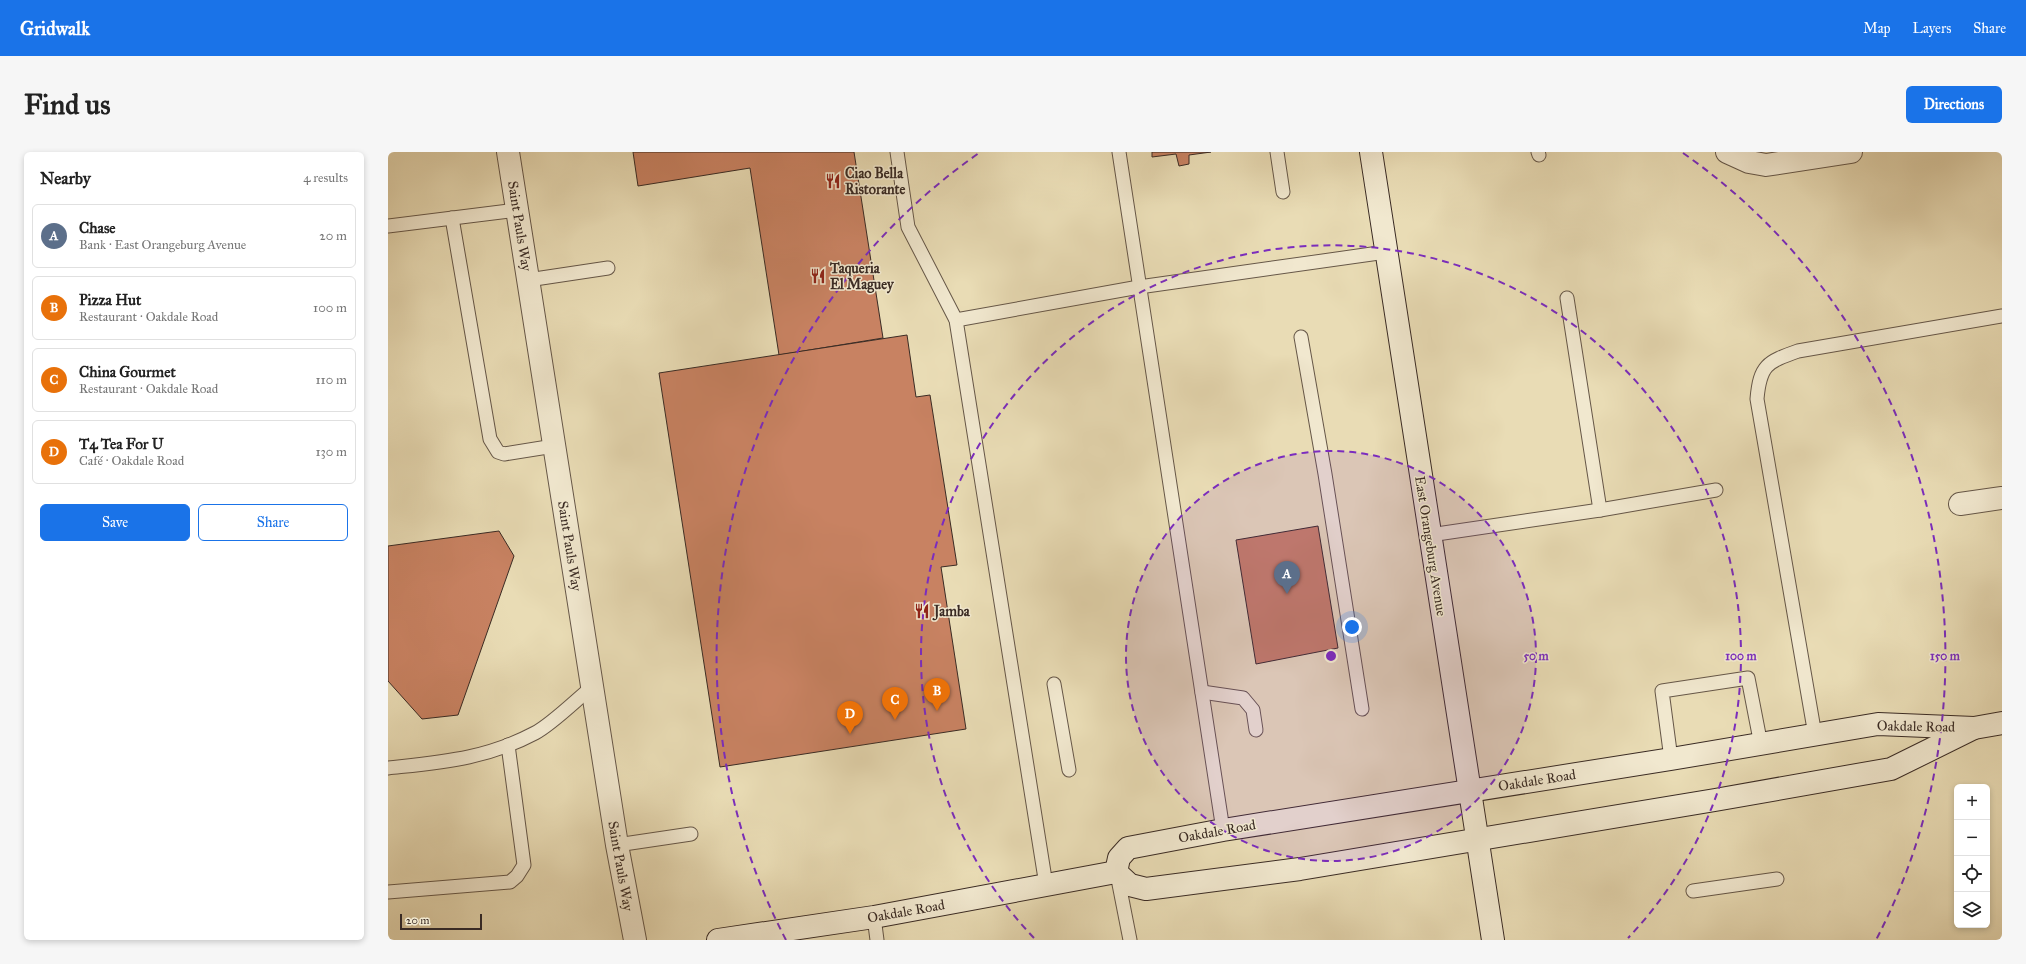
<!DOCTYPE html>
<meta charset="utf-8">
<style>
:root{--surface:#fff;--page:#f6f6f6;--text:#222;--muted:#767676;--line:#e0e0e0;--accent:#1a73e8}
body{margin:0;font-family:"IM FELL Great Primer",serif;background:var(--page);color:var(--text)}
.controls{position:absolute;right:12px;bottom:12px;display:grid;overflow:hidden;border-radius:6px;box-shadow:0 2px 6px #0003}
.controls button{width:36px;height:36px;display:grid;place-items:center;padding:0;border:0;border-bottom:1px solid var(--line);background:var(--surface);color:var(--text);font:20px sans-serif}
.scale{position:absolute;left:12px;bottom:10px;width:82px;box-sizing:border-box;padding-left:4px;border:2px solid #3a2b24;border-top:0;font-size:11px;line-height:14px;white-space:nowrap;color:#3a2b24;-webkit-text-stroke:3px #f1e8cf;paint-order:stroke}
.you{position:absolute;left:964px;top:475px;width:14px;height:14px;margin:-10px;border:3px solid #fff;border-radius:50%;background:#1a73e8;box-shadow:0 0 0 6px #1a73e833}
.badge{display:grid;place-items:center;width:26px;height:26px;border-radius:50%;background:var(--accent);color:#fff;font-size:13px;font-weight:700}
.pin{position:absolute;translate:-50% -33px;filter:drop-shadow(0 1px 2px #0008)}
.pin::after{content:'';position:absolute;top:21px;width:14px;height:12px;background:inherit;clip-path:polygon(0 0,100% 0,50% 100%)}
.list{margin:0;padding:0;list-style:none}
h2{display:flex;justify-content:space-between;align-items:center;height:52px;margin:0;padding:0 16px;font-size:17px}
h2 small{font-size:13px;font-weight:400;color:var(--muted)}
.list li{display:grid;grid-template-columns:26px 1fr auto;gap:12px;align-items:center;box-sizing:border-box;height:64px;margin:0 8px 8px;padding:0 8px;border:1px solid var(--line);border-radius:6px}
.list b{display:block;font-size:15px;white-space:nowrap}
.list p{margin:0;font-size:13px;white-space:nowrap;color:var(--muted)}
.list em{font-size:13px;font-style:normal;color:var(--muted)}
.actions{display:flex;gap:8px;padding:12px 16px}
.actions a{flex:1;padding:9px 0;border:1px solid var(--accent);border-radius:6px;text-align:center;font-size:14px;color:var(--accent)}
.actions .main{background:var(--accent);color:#fff}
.icon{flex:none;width:22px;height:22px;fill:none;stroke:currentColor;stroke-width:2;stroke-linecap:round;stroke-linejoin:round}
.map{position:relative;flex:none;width:1614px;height:788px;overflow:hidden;border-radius:6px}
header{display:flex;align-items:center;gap:24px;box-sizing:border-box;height:56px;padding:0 20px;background:var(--accent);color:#fff}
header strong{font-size:19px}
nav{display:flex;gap:22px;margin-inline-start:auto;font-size:14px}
.intro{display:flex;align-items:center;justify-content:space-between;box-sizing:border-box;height:96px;padding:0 24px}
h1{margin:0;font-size:28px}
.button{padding:10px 18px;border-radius:6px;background:var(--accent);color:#fff;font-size:14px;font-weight:700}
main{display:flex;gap:24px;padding:0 24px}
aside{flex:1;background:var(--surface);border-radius:6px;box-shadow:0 2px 6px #0003}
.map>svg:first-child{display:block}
</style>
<header>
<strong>Gridwalk</strong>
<nav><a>Map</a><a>Layers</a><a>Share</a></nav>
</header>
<div class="intro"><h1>Find us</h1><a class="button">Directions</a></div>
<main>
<aside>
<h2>Nearby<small>4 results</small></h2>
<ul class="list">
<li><span class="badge" style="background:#5c6f8a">A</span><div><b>Chase</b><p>Bank · East Orangeburg Avenue</p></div><em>20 m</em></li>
<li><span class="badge" style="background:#e8710a">B</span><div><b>Pizza Hut</b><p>Restaurant · Oakdale Road</p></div><em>100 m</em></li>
<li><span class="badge" style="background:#e8710a">C</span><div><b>China Gourmet</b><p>Restaurant · Oakdale Road</p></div><em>110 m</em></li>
<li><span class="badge" style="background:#e8710a">D</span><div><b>T4 Tea For U</b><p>Café · Oakdale Road</p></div><em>130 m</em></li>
</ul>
<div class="actions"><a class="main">Save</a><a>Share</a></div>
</aside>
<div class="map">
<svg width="1614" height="788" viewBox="0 0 1614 788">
<rect width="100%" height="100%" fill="#e9dcb5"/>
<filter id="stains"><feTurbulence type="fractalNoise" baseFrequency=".005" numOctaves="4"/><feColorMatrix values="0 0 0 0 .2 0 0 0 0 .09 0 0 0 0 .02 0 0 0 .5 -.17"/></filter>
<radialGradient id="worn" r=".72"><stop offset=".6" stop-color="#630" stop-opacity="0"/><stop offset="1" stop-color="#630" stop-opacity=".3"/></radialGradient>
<g fill="#c88262" stroke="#3a2b24">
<polygon points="245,0 466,0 495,186 391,203 362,16 250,34"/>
<polygon points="764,0 823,0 801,3 801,12 791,14 788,2 764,5"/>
<polygon points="519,183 528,245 542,243 569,413 553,415 578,577 332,615 271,221"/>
<polygon points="930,374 950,496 868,512 848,388"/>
<polygon points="111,379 126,404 70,563 34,567 0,529 0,394"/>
</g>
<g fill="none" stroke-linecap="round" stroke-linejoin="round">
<defs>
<g id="lane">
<polyline points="509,0 520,75 568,168 658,733"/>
<polyline points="731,0 835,678"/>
<polyline points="889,0 895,40"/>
<polyline points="1150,0 1151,3"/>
<polyline points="64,66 102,287 110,300 116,302 166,294"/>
<polyline points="0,74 129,58"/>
<polyline points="140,128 220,116"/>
<polyline points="1179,146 1212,358"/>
<polyline points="568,168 751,135 998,100"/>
<polyline points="913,185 937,322 974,557"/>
<polyline points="1042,383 1212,358 1328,338"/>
<polyline points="666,532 681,618"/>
<polyline points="814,540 855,546 865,558 868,578"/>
<path d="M1427,583L1369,247C1372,213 1379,210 1410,199L1614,164"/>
<polyline points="1283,607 1274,539 1360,526 1373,593"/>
<path d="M0,616C54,610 98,607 147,581C164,572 188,548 204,535"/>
<polyline points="229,693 303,682"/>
<polyline points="729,722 742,788"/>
<polyline points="1305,739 1389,727"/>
<polyline points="0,740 122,730 129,724 136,713 120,593"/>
<polyline points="486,765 489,788"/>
</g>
<g id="street">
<polyline points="120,0 229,693 247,788"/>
<polyline points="1339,0 1361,10 1378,13 1463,0"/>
<polyline points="1572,352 1614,346"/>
</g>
<g id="secondary">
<polyline points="983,0 1105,788"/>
<polyline points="728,720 731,706 740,696 835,678 1283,607 1490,572 1586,576 1614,571"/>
<polyline points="728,720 742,733 758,737 912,717 1327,648 1503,617 1584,577"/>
<polyline points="330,788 486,765 728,720"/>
</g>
</defs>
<use href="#lane" stroke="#665748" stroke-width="15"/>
<use href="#street" stroke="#665748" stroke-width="24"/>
<use href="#secondary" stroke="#3a2b24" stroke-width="24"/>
<use href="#lane" stroke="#f1e8cf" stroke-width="13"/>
<use href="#street" stroke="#f1e8cf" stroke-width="22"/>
<use href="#secondary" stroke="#f1e8cf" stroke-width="22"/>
</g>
<circle cx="943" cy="504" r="205" fill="#7b2cbf" fill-opacity=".12"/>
<g fill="none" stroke="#7b2cbf" stroke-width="2" stroke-dasharray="7 5">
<circle cx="943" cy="504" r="205"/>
<path d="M646 786A410 410 0 1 1 1240 786"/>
<path d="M398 788A614 614 0 0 1 591 1M1295 1A614 614 0 0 1 1488 788"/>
</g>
<defs>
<symbol id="restaurant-bare" viewBox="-9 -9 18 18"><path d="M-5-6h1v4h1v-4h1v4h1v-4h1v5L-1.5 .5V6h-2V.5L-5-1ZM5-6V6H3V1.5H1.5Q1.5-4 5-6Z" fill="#8f2418" stroke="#f1e8cf" stroke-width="2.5" paint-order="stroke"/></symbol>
</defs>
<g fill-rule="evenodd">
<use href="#restaurant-bare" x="434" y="18" width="22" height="22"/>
<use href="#restaurant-bare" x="419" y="113" width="22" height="22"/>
<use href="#restaurant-bare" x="523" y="448" width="22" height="22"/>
</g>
<g text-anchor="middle" stroke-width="3" stroke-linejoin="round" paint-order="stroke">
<g font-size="14" font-weight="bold" fill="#3a2b24" stroke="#f1e8cf" text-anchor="start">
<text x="457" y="26">Ciao Bella<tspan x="457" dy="16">Ristorante</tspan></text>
<text x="442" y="121">Taqueria<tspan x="442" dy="16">El Maguey</tspan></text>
<text x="546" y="464">Jamba</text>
</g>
<g font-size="14" fill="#3a2b24" stroke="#f1e8cf">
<text transform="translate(132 74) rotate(81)" y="5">Saint Pauls Way</text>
<text transform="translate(182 394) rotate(81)" y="5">Saint Pauls Way</text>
<text transform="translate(1043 394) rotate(81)" y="5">East Orangeburg Avenue</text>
<text transform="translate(1528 574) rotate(1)" y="5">Oakdale Road</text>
<text transform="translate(1149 628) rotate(-9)" y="5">Oakdale Road</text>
<text transform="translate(829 679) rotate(-10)" y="5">Oakdale Road</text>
<text transform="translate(233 714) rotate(80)" y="5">Saint Pauls Way</text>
<text transform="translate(518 759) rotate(-10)" y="5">Oakdale Road</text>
</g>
</g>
<circle cx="943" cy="504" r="6" fill="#7b2cbf" stroke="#f1e8cf" stroke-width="2"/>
<g font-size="12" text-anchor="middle" font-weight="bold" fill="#7b2cbf" stroke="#f1e8cf" stroke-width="3" stroke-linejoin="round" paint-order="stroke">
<text x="1148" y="508">50 m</text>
<text x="1353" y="508">100 m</text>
<text x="1557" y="508">150 m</text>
</g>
<rect width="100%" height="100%" filter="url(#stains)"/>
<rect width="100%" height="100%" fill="url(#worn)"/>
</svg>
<div class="controls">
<button>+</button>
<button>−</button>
<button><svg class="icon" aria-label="locate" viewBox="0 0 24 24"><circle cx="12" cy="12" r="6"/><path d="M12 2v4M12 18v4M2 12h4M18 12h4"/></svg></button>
<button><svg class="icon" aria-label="layers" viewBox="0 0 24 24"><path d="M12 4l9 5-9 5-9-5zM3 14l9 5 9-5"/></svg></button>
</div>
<div class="scale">20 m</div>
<div class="you"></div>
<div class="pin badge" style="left:899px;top:442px;background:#5c6f8a">A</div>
<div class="pin badge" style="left:549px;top:559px;background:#e8710a">B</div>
<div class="pin badge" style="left:507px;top:568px;background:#e8710a">C</div>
<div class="pin badge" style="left:462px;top:582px;background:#e8710a">D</div>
</div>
</main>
